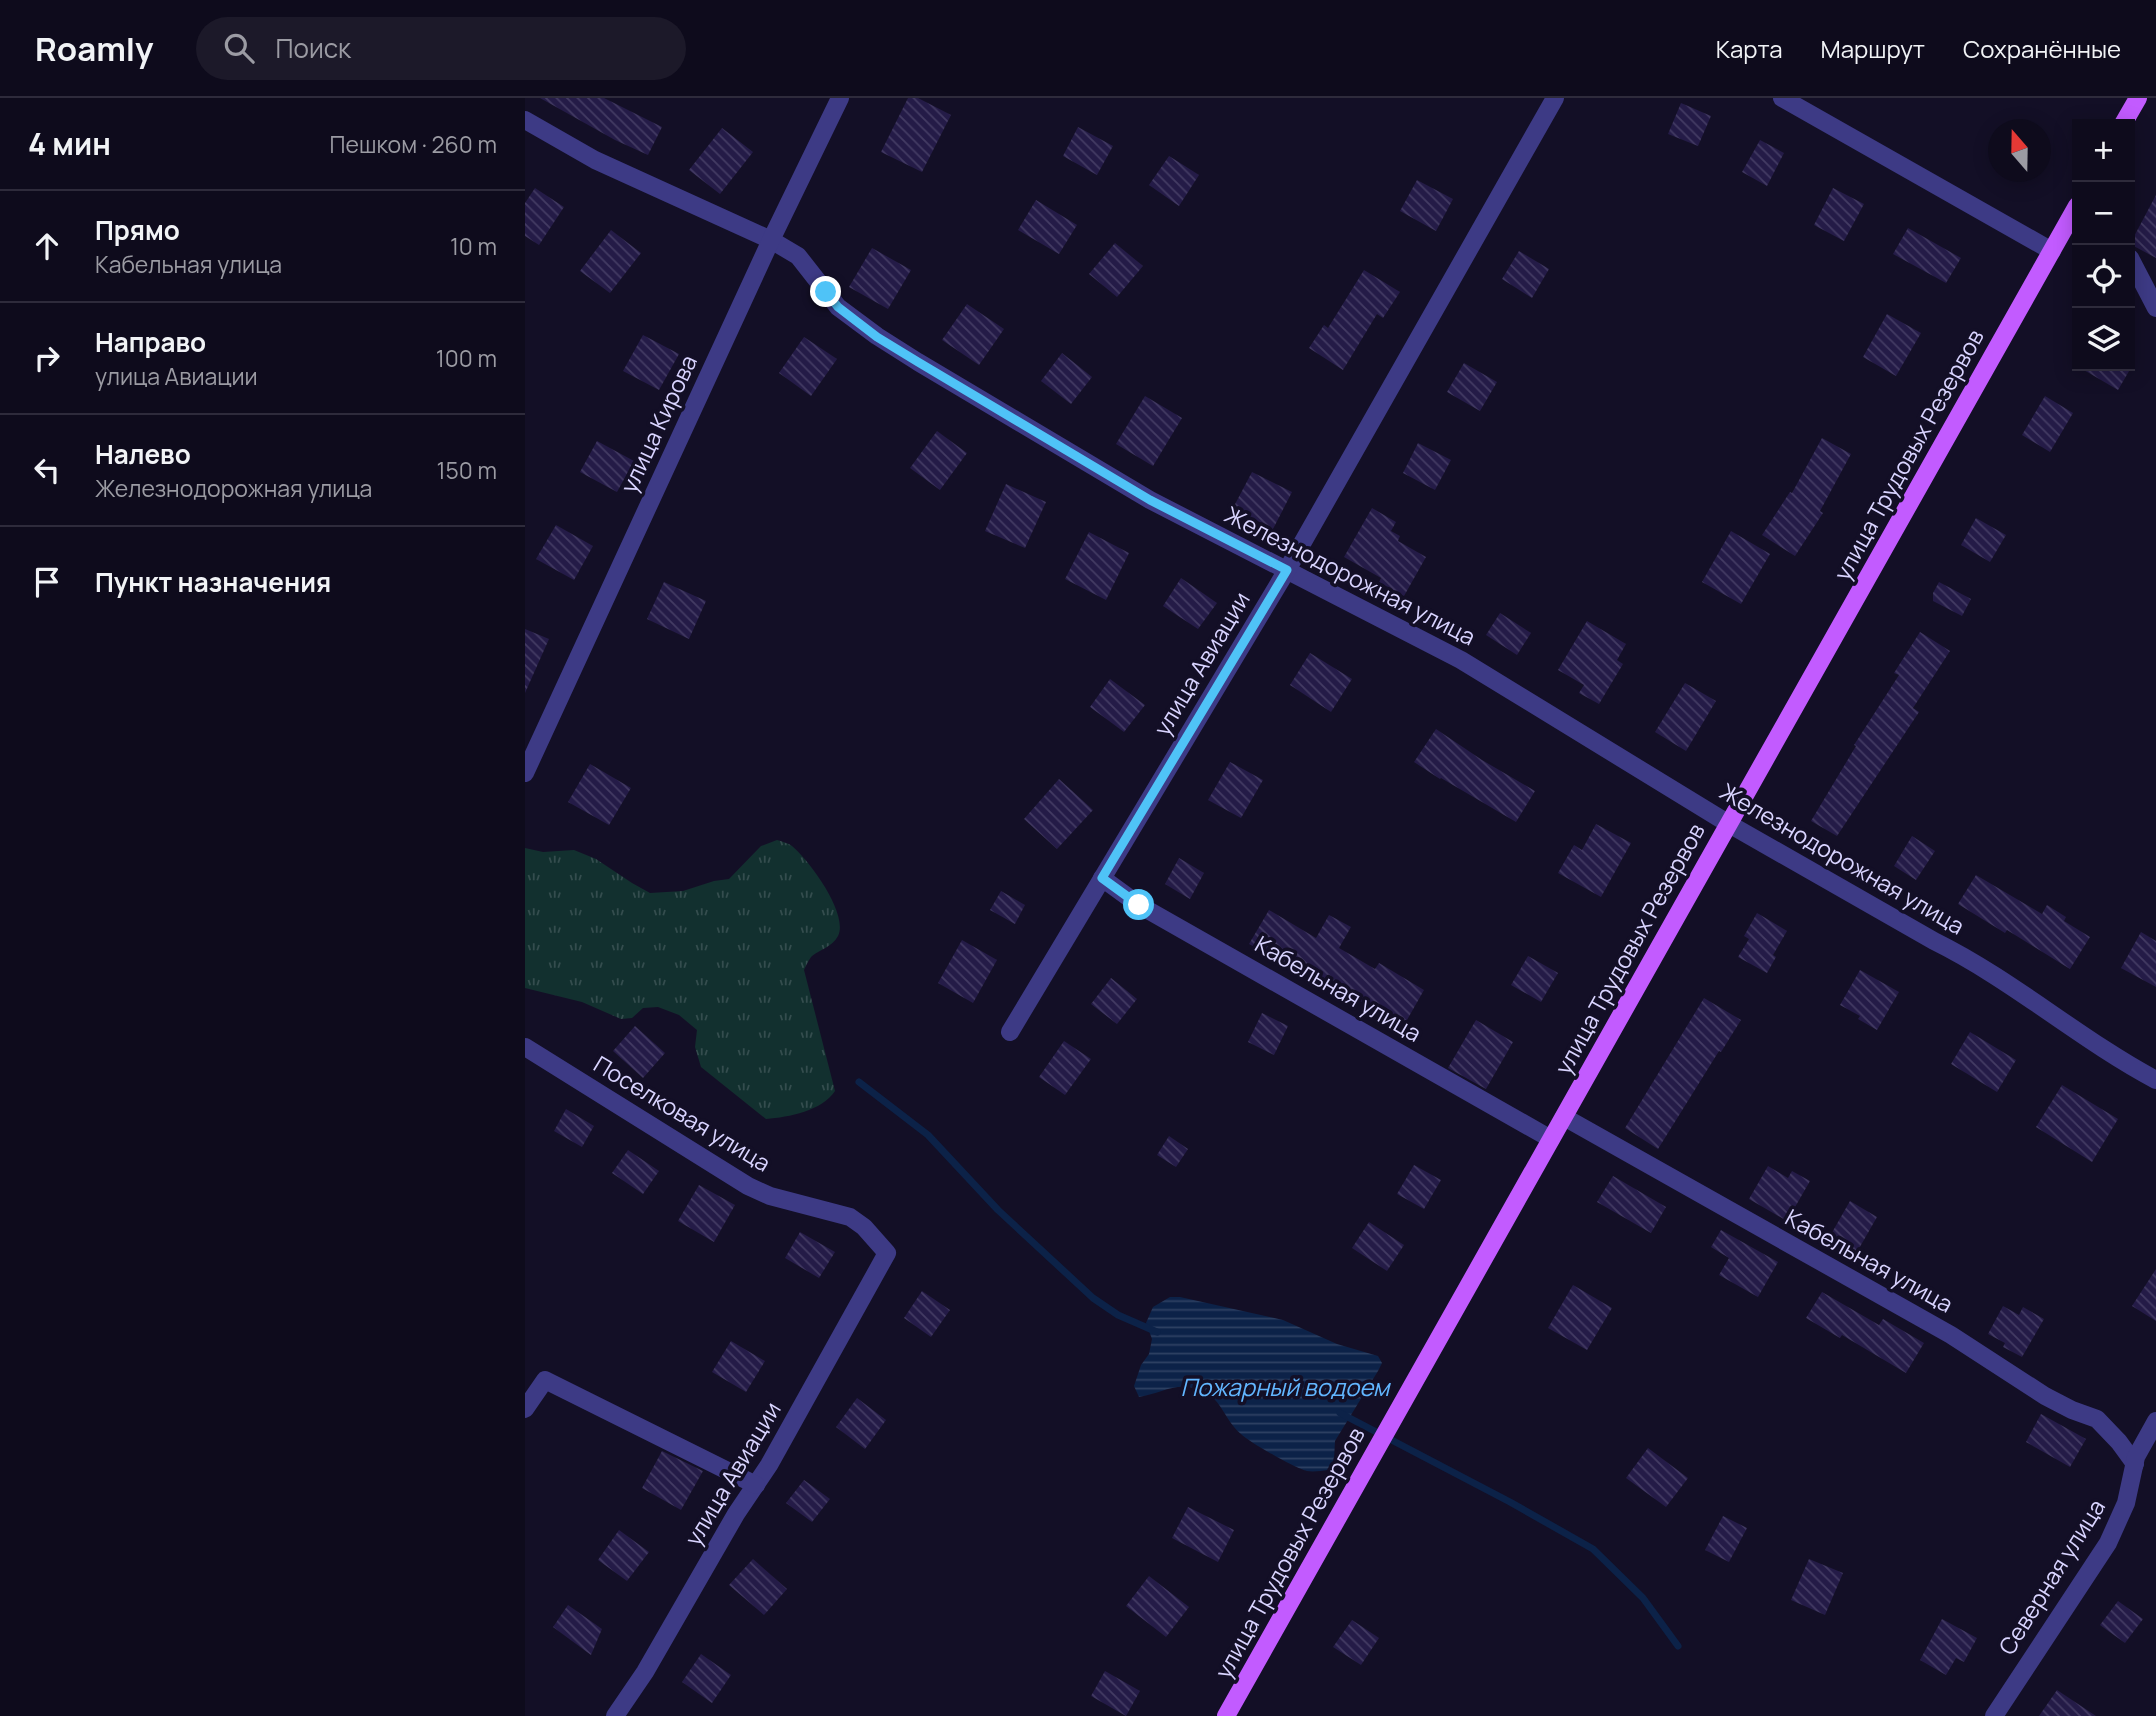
<!DOCTYPE html>
<html lang="ru">
<meta charset="utf-8">
<style>
:root{--surface:#0e0b1c;--page:#1c1929;--text:#f1f3f6;--muted:#9b9ba3;--line:#2e2b3b}
body{margin:0;font-family:Manrope,sans-serif;background:var(--page);color:var(--text)}
.controls{position:absolute;right:21px;top:21px;display:grid;overflow:hidden;border-radius:0px;box-shadow:0 4px 18px #0003}
.controls button{width:63px;height:63px;display:grid;place-items:center;padding:0;border:0;border-bottom:2px solid var(--line);background:var(--surface);color:var(--text);font:35px sans-serif}
.compass{position:absolute;left:1463px;top:21px;width:63px;height:63px;border-radius:50%;background:var(--surface);box-shadow:0 4px 18px #0003;rotate:340deg}
.stop{position:absolute;width:21px;height:21px;margin:-16px;border:5px solid #4fc3f7;border-radius:50%;background:#fff}
.stop.end{background:#4fc3f7;border-color:#fff;box-shadow:0 2px 7px #0008}
.list{margin:0;padding:0;list-style:none}
h2{display:flex;justify-content:space-between;align-items:center;height:91px;margin:0;padding:0 28px;font-size:30px}
h2 small{font-size:23px;font-weight:400;color:var(--muted)}
.list li{display:grid;grid-template-columns:46px 1fr auto;gap:21px;align-items:center;box-sizing:border-box;height:112px;padding:0 28px;border-top:2px solid var(--line)}
.list b{display:block;font-size:26px;white-space:nowrap}
.list p{margin:0;font-size:23px;white-space:nowrap;color:var(--muted)}
.list em{font-size:23px;font-style:normal;color:var(--muted)}
.icon{flex:none;width:38px;height:38px;fill:none;stroke:currentColor;stroke-width:2;stroke-linecap:round;stroke-linejoin:round}
.map{position:relative;flex:none;width:1631px;height:1618px;overflow:hidden}
header{display:flex;align-items:center;gap:42px;box-sizing:border-box;height:98px;padding:0 35px;background:var(--surface);border-bottom:2px solid var(--line)}
header strong{font-size:33px}
nav{display:flex;gap:38px;margin-inline-start:auto;font-size:24px}
.search{width:490px;height:63px;background:var(--page);display:flex;align-items:center;gap:18px;box-sizing:border-box;padding:0 24px;border-radius:38px;color:var(--muted);font-size:26px}
main{display:flex}
aside{flex:1;background:var(--surface)}
.map>svg:first-child{display:block}
</style>
<header>
<strong>Roamly</strong>
<div class="search"><svg class="icon" aria-label="search" viewBox="0 0 24 24"><circle cx="10" cy="10" r="6"/><path d="M15 15l6 6"/></svg>Поиск</div>
<nav><a>Карта</a><a>Маршрут</a><a>Сохранённые</a></nav>
</header>
<main>
<aside>
<h2>4 мин<small>Пешком · 260 m</small></h2>
<ul class="list">
<li><svg class="icon" aria-label="ahead" viewBox="0 0 24 24"><path d="M12 20V5M6 11l6-6 6 6"/></svg><div><b>Прямо</b><p>Кабельная улица</p></div><em>10 m</em></li>
<li><svg class="icon" aria-label="right" viewBox="0 0 24 24"><path d="M7 20v-9h11M14 6l5 5-5 5"/></svg><div><b>Направо</b><p>улица Авиации</p></div><em>100 m</em></li>
<li><svg class="icon" aria-label="left" viewBox="0 0 24 24"><path d="M17 20v-9H6M10 6l-5 5 5 5"/></svg><div><b>Налево</b><p>Железнодорожная улица</p></div><em>150 m</em></li>
<li><svg class="icon" aria-label="arrive" viewBox="0 0 24 24"><path d="M6 21V4h12l-3 4 3 4H6"/></svg><div><b>Пункт назначения</b></div></li>
</ul>
</aside>
<div class="map">
<svg width="1631" height="1618" viewBox="0 0 1631 1618">
<defs>
<pattern id="park-tufts" width="24" height="20" patternUnits="userSpaceOnUse" patternTransform="scale(1.75)"><rect width="24" height="20" fill="#12302f"/><path d="M3 7l-1-3M5 7V3M7 7l1-3M15 17l-1-3M17 17v-4M19 17l1-3" fill="none" stroke="#344d4e"/></pattern>
<pattern id="water-rules" width="6" height="5" patternUnits="userSpaceOnUse" patternTransform="scale(1.75)"><rect width="6" height="5" fill="#0c2248"/><path d="M0 2.5h6" fill="none" stroke="#2f4163"/></pattern>
<pattern id="building-back-hatch" width="6" height="6" patternUnits="userSpaceOnUse" patternTransform="scale(1.75)"><rect width="6" height="6" fill="#241b47"/><path d="M-1 5l2 2M0 0l6 6M5-1l2 2" fill="none" stroke="#433b63"/></pattern>
</defs>
<rect width="100%" height="100%" fill="#130f26"/>
<path fill="url(#park-tufts)" d="M252,742C258,744 263,745 267,748C284,762 324,816 313,838C307,849 296,851 287,858C284,861 281,868 279,872L310,993C297,1013 264,1019 241,1021L176,969L170,949L172,932L154,917L133,909L118,910L107,920L96,921L57,904L0,890V750L18,754L49,752L71,761L107,785L125,795L158,793L189,783L204,781L236,748Z"/>
<path fill="url(#water-rules)" d="M645,1199H655L758,1222L812,1246L853,1258L857,1265L853,1273L810,1343L809,1362L803,1372C796,1373 788,1374 782,1373C771,1371 724,1344 716,1336C697,1320 698,1299 672,1291C650,1284 635,1296 614,1299L609,1288L616,1267L624,1256L627,1241L621,1225L628,1209Z"/>
<g fill="none" stroke-linecap="round" stroke-linejoin="round">
<g stroke="#0c2248" stroke-width="7">
<polyline points="334,984 403,1037 473,1112 568,1200 593,1217 632,1234"/>
<polyline points="815,1315 985,1404 1068,1451 1118,1500 1153,1548"/>
</g>
</g>
<g fill="url(#building-back-hatch)">
<polygon points="15,0 79,0 137,29 123,57 90,42"/>
<polygon points="383,0 393,0 426,17 397,74 356,54"/>
<polygon points="1156,5 1186,18 1173,48 1143,36"/>
<polygon points="553,29 588,48 572,77 538,58"/>
<polygon points="197,30 228,54 195,96 164,72"/>
<polygon points="1235,42 1259,55 1242,88 1217,74"/>
<polygon points="644,58 674,77 654,108 624,87"/>
<polygon points="892,82 928,101 911,133 875,113"/>
<polygon points="10,90 39,109 14,147 0,138 0,105"/>
<polygon points="1308,90 1339,106 1319,143 1289,127"/>
<polygon points="1631,97 1631,160 1605,146"/>
<polygon points="511,102 552,127 534,156 493,132"/>
<polygon points="1383,130 1436,160 1421,185 1368,156"/>
<polygon points="86,132 116,155 85,195 55,173"/>
<polygon points="590,145 618,168 592,199 564,176"/>
<polygon points="347,150 386,172 363,211 324,189"/>
<polygon points="994,153 1024,171 1007,200 977,181"/>
<polygon points="839,172 875,194 858,220 852,216 818,272 784,250 799,227 803,230"/>
<polygon points="442,206 479,231 454,267 417,242"/>
<polygon points="1362,216 1396,235 1371,278 1338,259"/>
<polygon points="118,237 154,256 134,292 98,273"/>
<polygon points="279,239 312,261 286,298 254,275"/>
<polygon points="537,255 567,279 546,306 516,283"/>
<polygon points="939,265 972,284 955,313 922,294"/>
<polygon points="1552,268 1607,268 1593,292"/>
<polygon points="620,298 657,320 628,368 591,346"/>
<polygon points="1520,298 1548,315 1525,354 1497,337"/>
<polygon points="412,333 442,355 415,392 385,370"/>
<polygon points="1297,340 1326,356 1295,413 1298,415 1270,458 1237,437 1265,394 1267,395"/>
<polygon points="72,343 109,363 92,394 55,374"/>
<polygon points="893,345 926,362 910,392 878,375"/>
<polygon points="727,374 767,394 748,431 708,410"/>
<polygon points="481,386 521,404 500,450 460,433"/>
<polygon points="847,410 871,424 866,433 875,438 873,443 901,459 879,498 854,484 856,480 819,459"/>
<polygon points="1451,420 1481,437 1465,464 1436,447"/>
<polygon points="31,427 68,448 49,482 11,461"/>
<polygon points="1206,433 1245,456 1216,506 1177,484"/>
<polygon points="564,434 604,455 581,502 540,481"/>
<polygon points="656,480 692,505 673,531 638,508"/>
<polygon points="139,484 181,503 164,541 122,521"/>
<polygon points="1414,484 1446,501 1437,518 1408,503 1408,495"/>
<polygon points="975,515 1006,535 992,557 961,537"/>
<polygon points="1062,523 1101,546 1092,562 1098,566 1074,606 1054,595 1059,587 1033,572"/>
<polygon points="0,531 24,541 0,595"/>
<polygon points="1395,534 1425,553 1388,610 1394,614 1312,738 1286,723 1331,648 1329,647 1374,577 1369,575"/>
<polygon points="785,555 827,581 806,614 765,587"/>
<polygon points="585,581 620,607 599,634 565,609"/>
<polygon points="1160,585 1191,603 1161,653 1130,634"/>
<polygon points="911,631 957,662 1010,693 991,724 916,680 915,681 889,664"/>
<polygon points="705,664 738,682 716,720 683,702"/>
<polygon points="65,666 106,690 84,727 43,704"/>
<polygon points="534,681 568,712 532,751 499,721"/>
<polygon points="1071,726 1106,745 1076,799 1033,775 1049,747 1057,752"/>
<polygon points="1387,738 1410,753 1391,782 1369,768"/>
<polygon points="654,760 679,775 665,801 640,786"/>
<polygon points="1451,777 1517,816 1522,807 1541,819 1539,823 1565,839 1545,871 1482,832 1480,835 1433,806"/>
<polygon points="476,793 500,807 490,826 465,812"/>
<polygon points="744,812 791,840 804,817 826,829 814,850 850,871 854,865 899,892 878,929 810,888 808,892 724,846"/>
<polygon points="1232,815 1262,833 1248,857 1251,859 1242,875 1213,859 1224,841 1219,838"/>
<polygon points="1616,834 1631,843 1631,889 1596,870"/>
<polygon points="437,842 472,862 448,905 413,885"/>
<polygon points="1003,858 1033,875 1016,904 986,887"/>
<polygon points="1335,872 1374,894 1352,932 1333,921 1335,918 1315,907"/>
<polygon points="586,880 612,901 592,926 566,906"/>
<polygon points="1179,900 1216,922 1196,954 1194,953 1133,1051 1100,1030"/>
<polygon points="737,915 763,928 749,957 723,944"/>
<polygon points="951,922 988,944 961,991 923,970"/>
<polygon points="110,928 140,955 118,980 88,953"/>
<polygon points="1445,934 1491,962 1472,994 1426,966"/>
<polygon points="539,943 566,961 540,997 514,979"/>
<polygon points="1537,987 1593,1021 1567,1064 1511,1029"/>
<polygon points="41,1011 69,1028 57,1049 29,1033"/>
<polygon points="644,1038 663,1051 651,1069 632,1057"/>
<polygon points="103,1052 134,1073 118,1096 87,1075"/>
<polygon points="889,1067 916,1082 899,1111 872,1096"/>
<polygon points="1243,1068 1263,1080 1267,1073 1285,1083 1262,1123 1224,1101"/>
<polygon points="1088,1078 1141,1109 1126,1135 1072,1104"/>
<polygon points="174,1087 210,1107 189,1144 153,1123"/>
<polygon points="1325,1103 1352,1119 1328,1161 1301,1145"/>
<polygon points="844,1124 879,1147 862,1173 827,1150"/>
<polygon points="1196,1132 1253,1164 1233,1199 1194,1177 1204,1160 1186,1149"/>
<polygon points="275,1134 310,1154 294,1180 260,1160"/>
<polygon points="1631,1171 1631,1223 1607,1208"/>
<polygon points="1048,1187 1087,1210 1062,1252 1023,1230"/>
<polygon points="397,1193 425,1212 406,1239 379,1220"/>
<polygon points="1297,1194 1354,1227 1358,1221 1399,1245 1381,1275 1317,1237 1315,1240 1281,1220"/>
<polygon points="1478,1208 1494,1217 1498,1209 1519,1221 1497,1259 1478,1249 1480,1245 1463,1236"/>
<polygon points="206,1243 240,1263 221,1294 187,1274"/>
<polygon points="332,1300 361,1322 340,1351 311,1329"/>
<polygon points="1516,1316 1561,1341 1545,1369 1501,1344"/>
<polygon points="1123,1350 1163,1380 1141,1409 1101,1380"/>
<polygon points="137,1353 178,1373 156,1412 117,1390"/>
<polygon points="279,1382 305,1401 287,1424 261,1405"/>
<polygon points="663,1409 709,1432 693,1464 647,1440"/>
<polygon points="1198,1418 1222,1430 1204,1464 1180,1452"/>
<polygon points="94,1432 124,1454 102,1483 73,1462"/>
<polygon points="228,1461 262,1491 239,1517 204,1487"/>
<polygon points="1284,1461 1318,1475 1300,1517 1266,1502"/>
<polygon points="624,1478 664,1509 641,1539 601,1508"/>
<polygon points="1593,1503 1618,1521 1600,1545 1575,1527"/>
<polygon points="43,1507 77,1531 66,1557 28,1529"/>
<polygon points="1417,1521 1452,1540 1439,1564 1431,1560 1421,1577 1395,1562"/>
<polygon points="827,1522 854,1540 836,1567 808,1549"/>
<polygon points="176,1556 206,1577 187,1605 157,1584"/>
<polygon points="580,1573 615,1593 601,1618 566,1598"/>
<polygon points="1532,1592 1571,1618 1514,1618"/>
</g>
<g fill="none" stroke-linecap="round" stroke-linejoin="round">
<g stroke="#3d3a85" stroke-width="18">
<polyline points="1257,0 1527,153"/>
<path d="M0,22L70,62L246,142L273,158L313,209L352,238L393,264L625,402L936,562L1204,726L1409,843C1488,882 1554,941 1631,982"/>
<polyline points="1605,160 1631,210"/>
<polyline points="0,675 246,142 315,0"/>
<polyline points="577,780 614,807 1026,1041"/>
<polyline points="485,934 762,472 1030,0"/>
<polyline points="0,949 223,1088 245,1098 325,1119 339,1129 362,1155 244,1367 211,1416 120,1574 90,1618"/>
<polyline points="1039,1019 1426,1237 1520,1298 1547,1312 1572,1321 1594,1344 1610,1366"/>
<polyline points="0,1311 20,1282 231,1387"/>
<polyline points="1469,1618 1583,1445 1601,1405 1611,1359 1631,1323"/>
</g>
<g stroke="#c25bff" stroke-width="18">
<polyline points="1598,26 1613,0"/>
<polyline points="701,1618 1552,108"/>
</g>
</g>
<g fill="none" stroke-linecap="round" stroke-linejoin="round">
<polyline stroke="#4fc3f7" stroke-width="9" points="301,194 313,209 352,239 393,264 625,402 762,472 577,780 614,807"/>
</g>
<g text-anchor="middle" stroke-width="7" stroke-linejoin="round" paint-order="stroke">
<g font-size="23" fill="#d9d4ff" stroke="#130f26">
<text transform="translate(134 326) rotate(-65)" y="8">улица Кирова</text>
<text transform="translate(1384 357) rotate(-61)" y="8">улица Трудовых Резервов</text>
<text transform="translate(825 478) rotate(27)" y="8">Железнодорожная улица</text>
<text transform="translate(677 566) rotate(-59)" y="8">улица Авиации</text>
<text transform="translate(1317 761) rotate(30)" y="8">Железнодорожная улица</text>
<text transform="translate(1105 851) rotate(-61)" y="8">улица Трудовых Резервов</text>
<text transform="translate(813 891) rotate(30)" y="8">Кабельная улица</text>
<text transform="translate(157 1016) rotate(31)" y="8">Поселковая улица</text>
<text transform="translate(1344 1163) rotate(29)" y="8">Кабельная улица</text>
<text transform="translate(208 1376) rotate(-59)" y="8">улица Авиации</text>
<text transform="translate(765 1455) rotate(-61)" y="8">улица Трудовых Резервов</text>
<text transform="translate(1527 1479) rotate(-58)" y="8">Северная улица</text>
</g>
<g font-size="24" font-style="italic" fill="#62b6ff" stroke="#130f26">
<text x="760" y="1298">Пожарный водоем</text>
</g>
</g>
</svg>
<div class="controls">
<button>+</button>
<button>−</button>
<button><svg class="icon" aria-label="locate" viewBox="0 0 24 24"><circle cx="12" cy="12" r="6"/><path d="M12 2v4M12 18v4M2 12h4M18 12h4"/></svg></button>
<button><svg class="icon" aria-label="layers" viewBox="0 0 24 24"><path d="M12 4l9 5-9 5-9-5zM3 14l9 5 9-5"/></svg></button>
</div>
<svg class="compass" viewBox="-18 -18 36 36"><path d="M0-13l5 13h-10z" fill="#e53935"/><path d="M0 13l5-13h-10z" fill="#9b9ba3"/></svg>
<div class="stop" style="left:614px;top:807px"></div>
<div class="stop end" style="left:301px;top:194px"></div>
</div>
</main>
